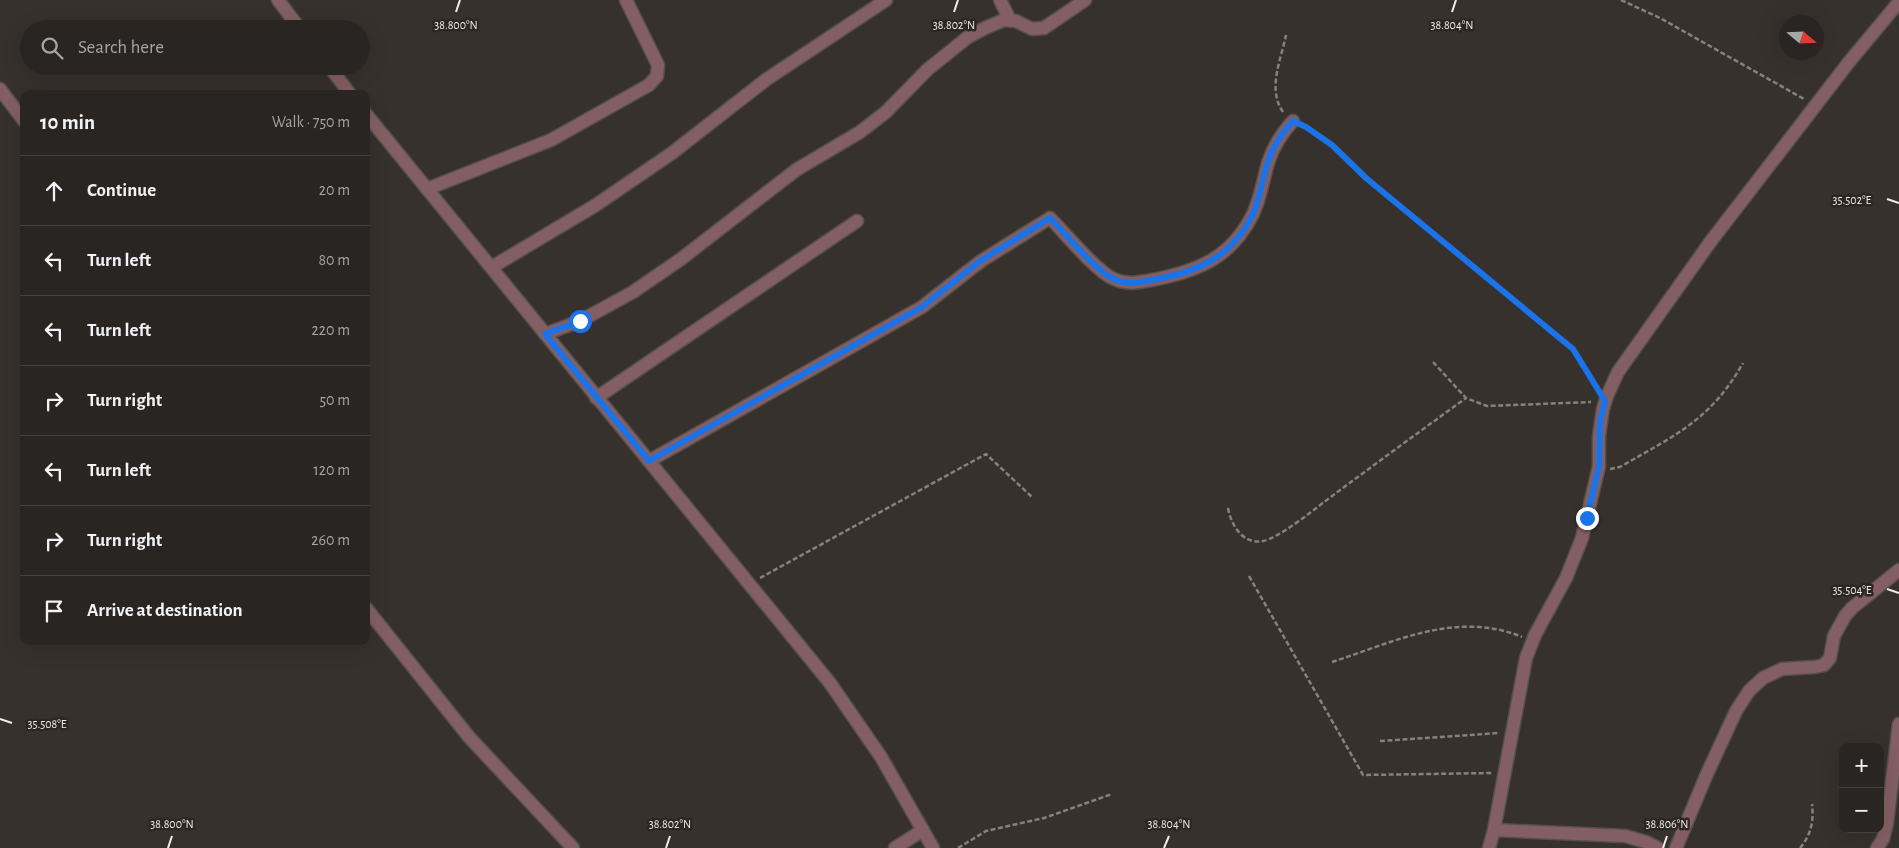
<!DOCTYPE html>
<meta charset="utf-8">
<style>
:root{--surface:#292522;--page:#35312f;--text:#f1f3f6;--muted:#a5a5a5;--line:#454240}
body{margin:0;font-family:"Alegreya Sans",sans-serif;background:var(--page);color:var(--text)}
.controls{position:absolute;right:15px;bottom:15px;display:grid;overflow:hidden;border-radius:10px;box-shadow:0 5px 20px #0002}
.controls button{width:45px;height:45px;display:grid;place-items:center;padding:0;border:0;border-bottom:1px solid var(--line);background:var(--surface);color:var(--text);font:25px sans-serif}
.compass{position:absolute;left:1779px;top:15px;width:45px;height:45px;border-radius:50%;background:var(--surface);box-shadow:0 5px 20px #0002;rotate:109deg}
.stop{position:absolute;width:15px;height:15px;margin:-11px;border:4px solid #1a73e8;border-radius:50%;background:#fff}
.stop.end{background:#1a73e8;border-color:#fff;box-shadow:0 1px 5px #0008}
.list{margin:0;padding:0;list-style:none}
h2{display:flex;justify-content:space-between;align-items:center;height:65px;margin:0;padding:0 20px;font-size:21px}
h2 small{font-size:16px;font-weight:400;color:var(--muted)}
.list li{display:grid;grid-template-columns:32px 1fr auto;gap:15px;align-items:center;box-sizing:border-box;height:70px;padding:0 20px;border-top:1px solid var(--line)}
.list b{display:block;font-size:19px;white-space:nowrap}
.list em{font-size:16px;font-style:normal;color:var(--muted)}
.icon{flex:none;width:28px;height:28px;fill:none;stroke:currentColor;stroke-width:2;stroke-linecap:round;stroke-linejoin:round}
.map{position:relative;flex:none;width:1899px;height:848px;overflow:hidden}
.search{position:absolute;background:var(--surface);box-shadow:0 5px 20px #0002;left:20px;top:20px;width:350px;height:55px;display:flex;align-items:center;gap:12px;box-sizing:border-box;padding:0 18px;border-radius:28px;color:var(--muted);font-size:19px}
.panel{position:absolute;background:var(--surface);box-shadow:0 5px 20px #0002;left:20px;top:90px;width:350px;height:555px;border-radius:10px}
.map>svg:first-child{display:block}
</style>
<div class="map">
<svg width="1899" height="848" viewBox="0 0 1899 848">
<rect width="100%" height="100%" fill="#37312e"/>
<g fill="none" stroke-linecap="round" stroke-linejoin="round">
<defs>
<g id="minor">
<polyline points="278,0 300,29"/>
<polyline points="1000,0 1010,20"/>
<polyline points="329,66 350,94"/>
<polyline points="0,89 24,121"/>
<polyline points="366,114 830,683 881,757 933,848"/>
<polyline points="427,189 551,140 649,85 657,76 658,65 626,0"/>
<polyline points="492,267 596,205 672,153 767,79 886,0"/>
<polyline points="545,334 580,321 633,292 681,259 796,170 860,132 886,112 927,70 968,37 985,28 1004,20 1016,21 1032,29 1044,28 1085,0"/>
<polyline points="596,398 857,221"/>
<path d="M649,461L922,307L981,261L1050,218C1065,233 1095,270 1112,278C1127,286 1142,282 1157,279C1201,270 1232,256 1253,214C1261,197 1263,180 1268,163C1273,147 1282,133 1293,121"/>
<polyline points="366,608 469,737 573,848"/>
<polyline points="1494,830 1625,836 1646,842 1658,848"/>
<polyline points="895,848 923,830"/>
<polyline points="1489,848 1494,830 1526,658 1535,635 1566,578 1582,538 1599,466 1599,436 1603,409 1607,396 1618,372 1711,241 1849,62 1899,2"/>
<polyline points="1676,848 1706,776 1736,711 1749,691 1763,678 1782,669 1815,667 1824,665 1830,658 1834,636 1845,616 1852,608 1899,570"/>
<polyline points="1877,848 1883,839 1887,823 1899,724"/>
</g>
</defs>
<use href="#minor" stroke="#554f4c" stroke-width="15"/>
<g stroke="#86817e" stroke-width="2.5" stroke-dasharray="5 2.5" stroke-linecap="butt">
<polyline points="1621,0 1660,18 1804,99"/>
<path d="M1283,112C1267,89 1281,60 1286,35"/>
<polyline points="1305,126 1332,145 1366,178 1573,349 1597,387"/>
<polyline points="1433,362 1466,398 1487,406 1591,402"/>
<path d="M1610,469L1620,467C1675,435 1710,421 1743,363"/>
<path d="M1228,508C1231,525 1243,545 1263,541C1277,539 1311,512 1324,502C1371,467 1419,432 1466,398"/>
<polyline points="1249,576 1363,775 1492,773"/>
<polyline points="760,578 986,454 1032,497"/>
<path d="M1332,662C1394,642 1457,610 1522,637"/>
<polyline points="1380,741 1499,733"/>
<polyline points="958,848 986,831 1044,818 1112,794"/>
<path d="M1800,848C1811,835 1814,821 1812,804"/>
</g>
<use href="#minor" stroke="#835f63" stroke-width="12"/>
</g>
<g fill="none" stroke-linecap="round" stroke-linejoin="round">
<path stroke="#1a73e8" stroke-width="6" d="M580,321L545,334L649,461L922,307L980,261L1050,218C1065,233 1095,270 1112,278C1127,286 1142,282 1157,279C1201,271 1233,255 1253,214C1261,196 1262,177 1269,159C1274,144 1283,132 1293,121L1306,127L1332,145L1366,178L1573,349L1605,401L1600,422L1599,466L1587,518"/>
</g>
<path fill="none" stroke="#f1edeb" stroke-width="2" d="M456,12L460,0M954,12L958,0M1452,12L1456,0M1887,199L1899,203M1887,589L1899,593M0,719L12,723M168,848L172,836M666,848L670,836M1164,848L1169,836M1663,848L1667,836"/>
<g font-size="12" text-anchor="middle" fill="#f1edeb" stroke="#2d2724" stroke-width="5" stroke-linejoin="round" paint-order="stroke">
<text x="456" y="29">38.800°N</text>
<text x="954" y="29">38.802°N</text>
<text x="1452" y="29">38.804°N</text>
<text x="1852" y="204">35.502°E</text>
<text x="1852" y="594">35.504°E</text>
<text x="47" y="728">35.508°E</text>
<text x="172" y="828">38.800°N</text>
<text x="670" y="828">38.802°N</text>
<text x="1169" y="828">38.804°N</text>
<text x="1667" y="828">38.806°N</text>
</g>
</svg>
<div class="controls">
<button>+</button>
<button>−</button>
</div>
<svg class="compass" viewBox="-18 -18 36 36"><path d="M0-13l5 13h-10z" fill="#e53935"/><path d="M0 13l5-13h-10z" fill="#a5a5a5"/></svg>
<div class="stop" style="left:580px;top:321px"></div>
<div class="stop end" style="left:1587px;top:518px"></div>
<div class="search"><svg class="icon" aria-label="search" viewBox="0 0 24 24"><circle cx="10" cy="10" r="6"/><path d="M15 15l6 6"/></svg>Search here</div>
<section class="panel">
<h2>10 min<small>Walk · 750 m</small></h2>
<ul class="list">
<li><svg class="icon" aria-label="ahead" viewBox="0 0 24 24"><path d="M12 20V5M6 11l6-6 6 6"/></svg><div><b>Continue</b></div><em>20 m</em></li>
<li><svg class="icon" aria-label="left" viewBox="0 0 24 24"><path d="M17 20v-9H6M10 6l-5 5 5 5"/></svg><div><b>Turn left</b></div><em>80 m</em></li>
<li><svg class="icon" aria-label="left" viewBox="0 0 24 24"><path d="M17 20v-9H6M10 6l-5 5 5 5"/></svg><div><b>Turn left</b></div><em>220 m</em></li>
<li><svg class="icon" aria-label="right" viewBox="0 0 24 24"><path d="M7 20v-9h11M14 6l5 5-5 5"/></svg><div><b>Turn right</b></div><em>50 m</em></li>
<li><svg class="icon" aria-label="left" viewBox="0 0 24 24"><path d="M17 20v-9H6M10 6l-5 5 5 5"/></svg><div><b>Turn left</b></div><em>120 m</em></li>
<li><svg class="icon" aria-label="right" viewBox="0 0 24 24"><path d="M7 20v-9h11M14 6l5 5-5 5"/></svg><div><b>Turn right</b></div><em>260 m</em></li>
<li><svg class="icon" aria-label="arrive" viewBox="0 0 24 24"><path d="M6 21V4h12l-3 4 3 4H6"/></svg><div><b>Arrive at destination</b></div></li>
</ul>
</section>
</div>
